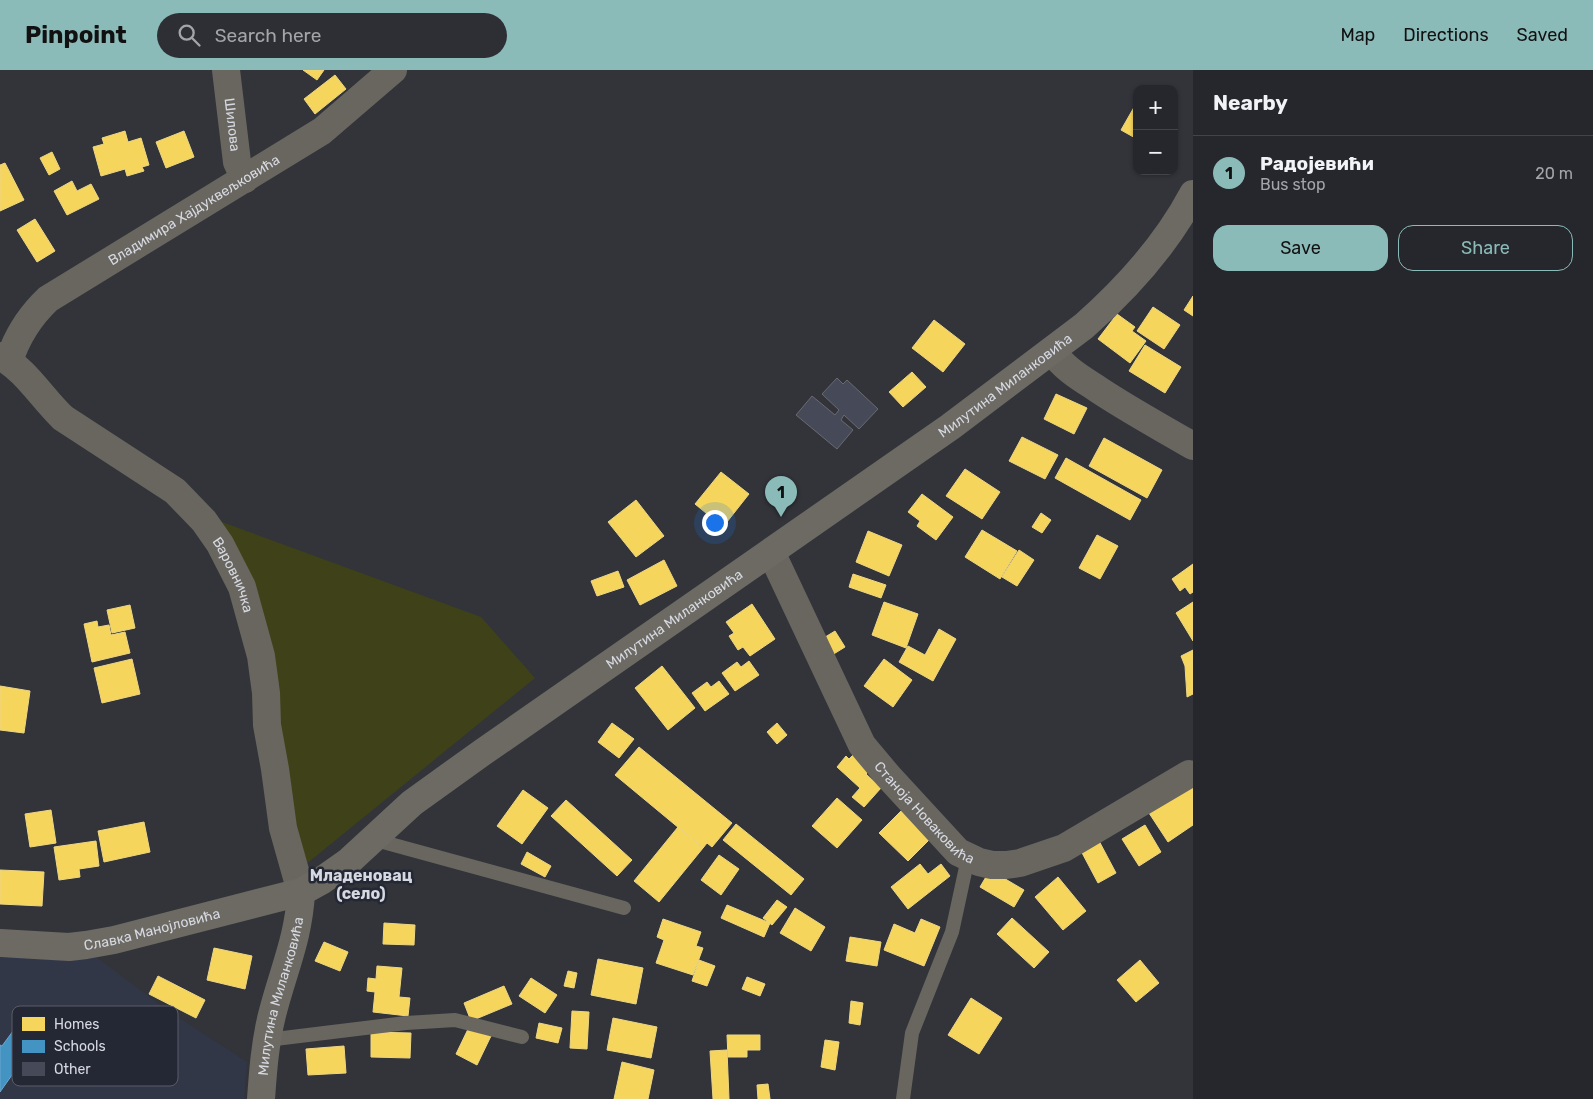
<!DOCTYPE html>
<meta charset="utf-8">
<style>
:root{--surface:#26272c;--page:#2e2f34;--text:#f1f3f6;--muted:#a4a5a9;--line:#424448;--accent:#8bbbb9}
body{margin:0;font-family:Rubik,sans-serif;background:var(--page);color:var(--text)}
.controls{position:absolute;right:15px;top:15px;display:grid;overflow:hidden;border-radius:10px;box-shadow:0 1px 4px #0004}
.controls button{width:45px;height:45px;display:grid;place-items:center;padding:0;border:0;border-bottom:1px solid var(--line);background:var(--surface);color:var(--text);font:25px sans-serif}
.you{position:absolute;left:714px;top:452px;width:18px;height:18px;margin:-12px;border:4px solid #fff;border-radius:50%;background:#1a73e8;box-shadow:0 0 0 8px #1a73e833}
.badge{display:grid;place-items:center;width:32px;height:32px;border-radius:50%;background:var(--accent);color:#111;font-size:16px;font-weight:700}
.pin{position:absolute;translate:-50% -41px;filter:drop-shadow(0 1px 2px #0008)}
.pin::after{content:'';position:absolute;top:26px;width:18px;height:15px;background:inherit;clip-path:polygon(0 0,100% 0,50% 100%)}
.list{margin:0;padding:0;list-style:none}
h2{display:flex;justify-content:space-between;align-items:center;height:65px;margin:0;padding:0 20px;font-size:21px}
h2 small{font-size:16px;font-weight:400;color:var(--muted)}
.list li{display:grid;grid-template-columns:32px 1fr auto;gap:15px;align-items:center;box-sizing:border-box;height:75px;padding:0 20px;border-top:1px solid var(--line)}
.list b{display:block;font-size:19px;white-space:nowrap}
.list p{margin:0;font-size:16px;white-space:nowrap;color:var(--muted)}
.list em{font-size:16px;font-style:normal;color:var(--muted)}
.actions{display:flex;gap:10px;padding:15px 20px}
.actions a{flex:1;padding:11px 0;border:1px solid var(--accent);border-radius:15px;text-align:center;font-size:18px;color:var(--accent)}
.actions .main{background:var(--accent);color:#111}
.icon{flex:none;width:28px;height:28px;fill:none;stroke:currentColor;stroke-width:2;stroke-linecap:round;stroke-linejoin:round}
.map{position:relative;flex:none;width:1193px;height:1029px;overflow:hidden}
header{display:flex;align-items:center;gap:30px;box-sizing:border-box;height:70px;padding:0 25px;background:var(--accent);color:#111}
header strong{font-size:24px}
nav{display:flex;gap:28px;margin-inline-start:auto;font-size:18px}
.search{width:350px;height:45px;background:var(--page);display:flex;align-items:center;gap:12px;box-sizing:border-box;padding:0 18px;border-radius:28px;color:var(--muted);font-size:19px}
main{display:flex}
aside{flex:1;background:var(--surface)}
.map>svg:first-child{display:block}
</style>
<header>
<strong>Pinpoint</strong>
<div class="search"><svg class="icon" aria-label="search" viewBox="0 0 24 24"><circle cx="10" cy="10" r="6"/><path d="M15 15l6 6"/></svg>Search here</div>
<nav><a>Map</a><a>Directions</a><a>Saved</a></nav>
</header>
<main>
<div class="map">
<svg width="1193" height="1029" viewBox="0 0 1193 1029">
<rect width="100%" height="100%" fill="#32343a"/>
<polygon fill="#323748" points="0,888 97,888 165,939 247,992 244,1029 0,1029"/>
<polygon fill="#3f4218" points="203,445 481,547 535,608 305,795 284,712 278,619"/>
<g fill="#f6d55c" stroke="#edd684">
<polygon points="303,0 324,0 317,10"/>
<polygon points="335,5 346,19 315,44 304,29"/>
<polygon points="1137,32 1137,69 1121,60"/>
<polygon points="125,61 128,72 141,68 149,95 142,97 144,101 127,106 125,99 101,106 93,77 104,74 102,68"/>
<polygon points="184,61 194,87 166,98 156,72"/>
<polygon points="52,82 60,99 49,105 40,88"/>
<polygon points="5,93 24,130 0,141 0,95"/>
<polygon points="72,111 77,121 91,114 99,129 67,145 54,121"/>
<polygon points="35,149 55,181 37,192 17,160"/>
<polygon points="1193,226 1193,246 1184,240"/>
<polygon points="1153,237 1180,255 1164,279 1137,261"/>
<polygon points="1117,244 1135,257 1132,261 1146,271 1130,293 1098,269"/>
<polygon points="934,250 965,274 943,302 912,278"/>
<polygon points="1145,275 1181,297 1165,323 1129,301"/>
<polygon points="912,302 926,317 903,337 889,322"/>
<polygon points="1056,324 1087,338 1074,364 1044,349"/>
<polygon points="1022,367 1058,385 1045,409 1009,391"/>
<polygon points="1104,368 1162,400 1147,428 1089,396"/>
<polygon points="1066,388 1141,430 1130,450 1055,408"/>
<polygon points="965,399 1000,422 982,449 946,426"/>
<polygon points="721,402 749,424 723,457 695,434"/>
<polygon points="922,424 953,447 936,470 917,456 920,451 908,442"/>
<polygon points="636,430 664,466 636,487 608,452"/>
<polygon points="1041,443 1051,450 1042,463 1032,457"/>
<polygon points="982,460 1017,481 1000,509 965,487"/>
<polygon points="868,461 902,475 889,506 856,492"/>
<polygon points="1097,465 1118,476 1100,509 1079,498"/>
<polygon points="1019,480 1034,490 1017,516 1002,507"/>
<polygon points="664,490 677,516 640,535 627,510"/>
<polygon points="1193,494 1193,522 1190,524 1185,517 1180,521 1172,509"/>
<polygon points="618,501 624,517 597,526 591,511"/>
<polygon points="853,504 886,515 881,528 849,517"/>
<polygon points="884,532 918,544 906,578 872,565"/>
<polygon points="1193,532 1193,571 1176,543"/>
<polygon points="752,534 775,569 750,586 743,577 738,580 729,566 734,563 726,552"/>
<polygon points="130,535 135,558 112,563 107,540"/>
<polygon points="97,551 98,557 109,555 111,565 125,562 130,583 92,592 84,554"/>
<polygon points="939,559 956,569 933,611 899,592 908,576 925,585"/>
<polygon points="835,561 845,577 832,585 822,569"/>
<polygon points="1193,580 1193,592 1185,596 1181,586"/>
<polygon points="132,589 140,624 102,633 94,598"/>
<polygon points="884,589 912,610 893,637 864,616"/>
<polygon points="749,591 759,605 735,621 722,603 737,592 741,597"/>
<polygon points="1193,592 1193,624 1187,627 1185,596"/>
<polygon points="662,596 695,638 668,660 635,618"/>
<polygon points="719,611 729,624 705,641 692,623 707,612 711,617"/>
<polygon points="0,616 30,621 24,663 0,660"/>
<polygon points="612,653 634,669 619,688 598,672"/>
<polygon points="777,653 787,665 777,674 767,662"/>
<polygon points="639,677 732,753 712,777 707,773 703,778 615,705"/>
<polygon points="853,685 870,700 866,704 881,718 864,737 852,727 860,718 837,697 846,686 849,689"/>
<polygon points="1193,714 1193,755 1168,772 1149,743"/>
<polygon points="523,720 548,738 522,774 497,756"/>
<polygon points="837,728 862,750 837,778 812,756"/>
<polygon points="566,730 632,790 617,806 551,746"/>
<polygon points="51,740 56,773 30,777 25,744"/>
<polygon points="902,740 931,768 908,791 879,763"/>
<polygon points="144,752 150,782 104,792 98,761"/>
<polygon points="736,754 804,809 791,825 723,770"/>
<polygon points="1145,755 1161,782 1139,796 1122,769"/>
<polygon points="678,757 703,778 659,832 634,811"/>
<polygon points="1098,769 1116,803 1098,813 1080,779"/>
<polygon points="96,771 99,796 79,799 80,807 59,810 54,777"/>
<polygon points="527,782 551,796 545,807 521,794"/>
<polygon points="719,785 739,799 721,825 701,810"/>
<polygon points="920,794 928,804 941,794 950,806 908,839 891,817"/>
<polygon points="0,800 44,802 42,836 0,834"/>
<polygon points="990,800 1024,820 1014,837 980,817"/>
<polygon points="1058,807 1086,841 1063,860 1035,827"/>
<polygon points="777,830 787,837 772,855 763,848"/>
<polygon points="727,835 770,853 764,867 721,848"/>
<polygon points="795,838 825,857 811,881 780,863"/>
<polygon points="1012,848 1049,882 1034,898 997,864"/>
<polygon points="663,849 701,862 696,876 703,878 693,905 656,893 664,870 657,867"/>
<polygon points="921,849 940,857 924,896 884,880 894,854 915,863"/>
<polygon points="384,853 415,855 414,875 383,874"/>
<polygon points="850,867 881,872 877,896 846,891"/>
<polygon points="324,872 348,882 340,901 315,891"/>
<polygon points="214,878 252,886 245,919 207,910"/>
<polygon points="598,889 643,898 636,934 591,925"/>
<polygon points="699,890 715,896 707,916 692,911"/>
<polygon points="1140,890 1159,913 1136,932 1117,910"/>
<polygon points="377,896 402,898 399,927 410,928 408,946 373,942 375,922 367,921 368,908 376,909"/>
<polygon points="568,901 577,903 574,918 564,916"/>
<polygon points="158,906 205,930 196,948 149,924"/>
<polygon points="747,907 765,914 760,926 742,919"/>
<polygon points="531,908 557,925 545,943 519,926"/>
<polygon points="504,916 512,934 471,951 464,933"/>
<polygon points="971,928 1002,948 979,984 948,965"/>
<polygon points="851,931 863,933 860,955 849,953"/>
<polygon points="572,941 589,942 587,979 570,978"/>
<polygon points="613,948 657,957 651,988 607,980"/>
<polygon points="539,953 562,958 558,973 536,968"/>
<polygon points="470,955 491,966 477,995 456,984"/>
<polygon points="371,962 411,963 410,988 371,987"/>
<polygon points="727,965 760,965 760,980 747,980 747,987 728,987"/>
<polygon points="825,970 839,972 835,1000 821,997"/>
<polygon points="344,976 346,1003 308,1005 306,979"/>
<polygon points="727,980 729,1029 713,1029 710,981"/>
<polygon points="622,992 654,1000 648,1029 614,1029"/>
<polygon points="768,1014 770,1029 758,1029 757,1015"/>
</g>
<polygon fill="#4393c3" stroke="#6fa8cc" points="16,957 36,971 0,1022 0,975 2,976"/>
<polygon fill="#464957" stroke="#696b71" points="837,308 843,314 847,310 878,339 859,359 844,345 841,350 853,360 837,379 796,345 812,326 835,345 839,340 822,324"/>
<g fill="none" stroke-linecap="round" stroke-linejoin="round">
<g stroke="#69665f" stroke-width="14">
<polyline points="372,769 624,838"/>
<polyline points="267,970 406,953 455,950 522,967"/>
<polyline points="903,1029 912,963 952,862 968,788"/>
</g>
<g stroke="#69665f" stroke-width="28">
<path id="s1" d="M226,0L237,92L245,109"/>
<path d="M1052,281C1062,296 1077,306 1093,316C1125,338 1159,356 1193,376"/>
<path id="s2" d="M0,286C26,300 41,327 63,348L175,421L204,451L220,474L242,517L261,586L266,623L267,655L275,699L283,758L301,822"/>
<path id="s3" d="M9,291C17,266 29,247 48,229L322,61L393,0"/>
<path id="s4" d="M771,482L862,675L888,706L958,782L979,792L992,795H1006L1020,793L1064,778L1189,704"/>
</g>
<g stroke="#6c6a63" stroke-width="28">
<path id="s5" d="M0,873L69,877L86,875L114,870L301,822L321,811L348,792L412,733L483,682L950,357L1084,256C1127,218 1166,175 1193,124"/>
<path id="s6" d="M261,1029C263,1001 265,973 272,945C283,901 299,868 301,822"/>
</g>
</g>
<g text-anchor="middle" stroke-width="5" stroke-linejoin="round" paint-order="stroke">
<g font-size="14" fill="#d7d9e2" stroke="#242834">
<text dy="5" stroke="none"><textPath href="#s1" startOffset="55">Шилова</textPath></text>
<text dy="5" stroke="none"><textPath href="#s3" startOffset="245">Владимира Хајдуквељковића</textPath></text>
<text dy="5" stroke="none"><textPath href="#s5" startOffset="1176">Милутина Миланковића</textPath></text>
<text dy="5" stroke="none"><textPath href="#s2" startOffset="326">Варовничка</textPath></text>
<text dy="5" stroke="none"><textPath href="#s5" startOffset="771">Милутина Миланковића</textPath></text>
<text dy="5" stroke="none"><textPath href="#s4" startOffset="306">Станоја Новаковића</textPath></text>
<text dy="5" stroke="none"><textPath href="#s5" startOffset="154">Славка Манојловића</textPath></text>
<text dy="5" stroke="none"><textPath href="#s6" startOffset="105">Милутина Миланковића</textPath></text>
</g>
<g font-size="16" font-weight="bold" fill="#d7d9e2" stroke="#242834">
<text x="361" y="811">Младеновац<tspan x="361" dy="18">(село)</tspan></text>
</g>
</g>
<rect x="12" y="936" width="166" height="80" rx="8" fill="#242834" stroke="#5a5d68" stroke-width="1"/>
<rect x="22" y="947" width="23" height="14" fill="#f6d55c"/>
<rect x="22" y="970" width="23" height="13" fill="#4393c3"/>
<rect x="22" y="992" width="23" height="14" fill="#464957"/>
<g font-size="14" fill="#d7d9e2">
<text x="54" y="959">Homes</text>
<text x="54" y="981">Schools</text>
<text x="54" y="1004">Other</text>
</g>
</svg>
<div class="controls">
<button>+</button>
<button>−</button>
</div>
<div class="you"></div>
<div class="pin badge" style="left:781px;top:447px">1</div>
</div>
<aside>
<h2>Nearby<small></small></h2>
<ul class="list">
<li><span class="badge">1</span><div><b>Радојевићи</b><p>Bus stop</p></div><em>20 m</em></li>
</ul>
<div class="actions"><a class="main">Save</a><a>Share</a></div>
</aside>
</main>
